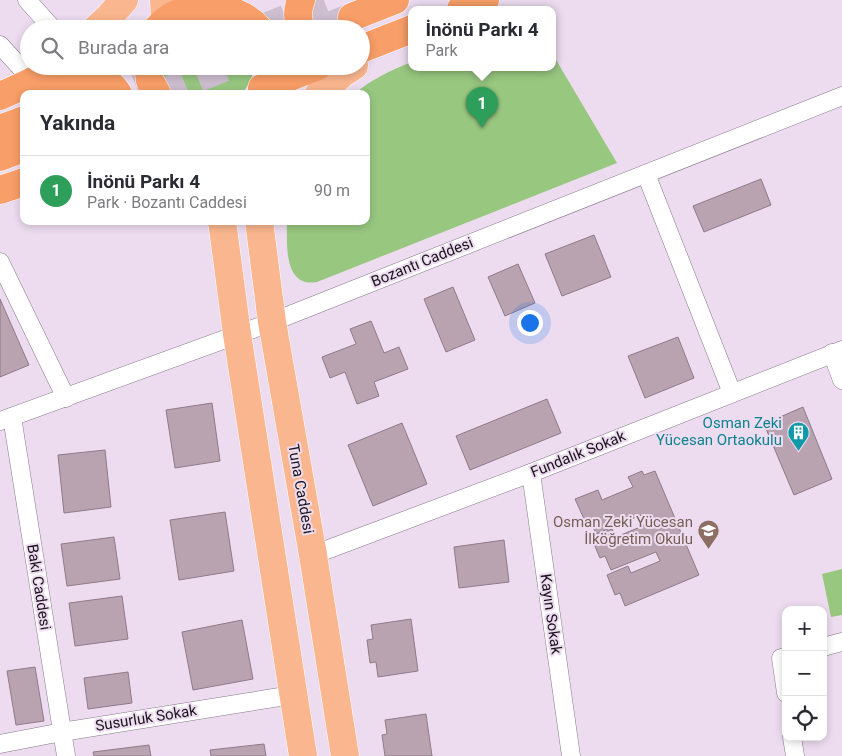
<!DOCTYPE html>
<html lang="tr">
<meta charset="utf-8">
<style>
:root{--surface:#fff;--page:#f2f2f3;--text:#2b2b33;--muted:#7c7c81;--line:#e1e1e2;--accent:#1a73e8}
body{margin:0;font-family:Roboto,sans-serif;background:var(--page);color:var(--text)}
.controls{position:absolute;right:15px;bottom:15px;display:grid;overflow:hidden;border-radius:10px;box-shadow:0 2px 8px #0003}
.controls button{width:45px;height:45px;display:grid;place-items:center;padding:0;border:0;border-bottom:1px solid var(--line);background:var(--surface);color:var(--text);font:25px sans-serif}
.you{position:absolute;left:529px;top:322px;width:18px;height:18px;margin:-12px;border:4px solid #fff;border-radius:50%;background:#1a73e8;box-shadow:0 0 0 8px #1a73e833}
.badge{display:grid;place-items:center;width:32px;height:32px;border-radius:50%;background:var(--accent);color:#fff;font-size:16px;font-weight:700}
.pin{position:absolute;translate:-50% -41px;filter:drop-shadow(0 1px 2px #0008)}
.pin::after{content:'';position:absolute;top:26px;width:18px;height:15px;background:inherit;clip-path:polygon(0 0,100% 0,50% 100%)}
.popup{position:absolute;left:408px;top:6px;width:148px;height:65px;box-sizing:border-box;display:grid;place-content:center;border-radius:10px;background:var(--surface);filter:drop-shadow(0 1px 4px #0005);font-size:16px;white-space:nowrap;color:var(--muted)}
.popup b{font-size:19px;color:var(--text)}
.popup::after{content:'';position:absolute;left:50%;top:100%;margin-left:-10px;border:10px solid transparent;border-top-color:var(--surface)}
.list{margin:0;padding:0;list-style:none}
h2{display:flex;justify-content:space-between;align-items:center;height:65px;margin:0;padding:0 20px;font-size:21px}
h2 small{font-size:16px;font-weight:400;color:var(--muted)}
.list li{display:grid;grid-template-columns:32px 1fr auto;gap:15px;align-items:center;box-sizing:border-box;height:70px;padding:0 20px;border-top:1px solid var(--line)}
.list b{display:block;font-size:19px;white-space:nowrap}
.list p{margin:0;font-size:16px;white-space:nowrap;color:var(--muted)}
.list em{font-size:16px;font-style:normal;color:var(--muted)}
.icon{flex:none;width:28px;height:28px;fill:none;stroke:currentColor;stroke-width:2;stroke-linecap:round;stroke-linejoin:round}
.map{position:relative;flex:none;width:842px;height:756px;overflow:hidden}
.search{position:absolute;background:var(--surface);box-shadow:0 2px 8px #0003;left:20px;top:20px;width:350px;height:55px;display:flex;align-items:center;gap:12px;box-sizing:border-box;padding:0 18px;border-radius:28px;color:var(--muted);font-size:19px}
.panel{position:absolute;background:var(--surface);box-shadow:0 2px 8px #0003;left:20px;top:90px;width:350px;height:135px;border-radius:10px}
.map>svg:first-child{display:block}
</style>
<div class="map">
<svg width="842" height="756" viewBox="0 0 842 756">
<rect width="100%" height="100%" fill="#eddcf0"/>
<g fill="#98c780">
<polygon points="202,15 241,29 175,29"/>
<path d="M552,53L617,163L317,282C283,288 287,243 287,221H366V94H354C372,79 391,70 412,62V67H552Z"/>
<path d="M161,66H255L250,82L242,94H174C167,85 163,77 161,66Z"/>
<polygon points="842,569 842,615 831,617 822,574"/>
</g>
<g fill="#baa3b1" stroke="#8f7a88">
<polygon points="761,179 771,205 704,232 693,206"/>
<polygon points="594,235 611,277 562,296 545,254"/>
<polygon points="518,264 535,303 505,316 488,277"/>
<polygon points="453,287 475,340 446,352 424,299"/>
<polygon points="0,299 29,365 0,377"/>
<polygon points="371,321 384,353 399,347 408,369 374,382 379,396 357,404 345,372 330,378 322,357 356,344 350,329"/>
<polygon points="678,337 694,378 645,398 628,356"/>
<polygon points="547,399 561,433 470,470 456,436"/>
<polygon points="212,403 220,461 175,468 166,410"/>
<polygon points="803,407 832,479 794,495 764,424"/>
<polygon points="402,423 427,484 373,506 348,445"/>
<polygon points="105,450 111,507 64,513 58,455"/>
<polygon points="642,471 644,475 655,471 699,575 625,606 620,593 615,595 607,575 628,566 631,573 660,561 656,552 611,570 605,556 600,558 591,537 612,529 616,537 645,525 641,515 596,534 590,519 585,521 575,499 598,490 602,500 633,487 628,477"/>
<polygon points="225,512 234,571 179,580 170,520"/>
<polygon points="114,537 120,579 67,586 61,544"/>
<polygon points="504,540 509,582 459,588 454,547"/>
<polygon points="122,596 128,639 75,646 69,603"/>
<polygon points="411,619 418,671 378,677 376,662 370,663 367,640 373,639 371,625"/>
<polygon points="242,620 253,679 193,690 182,632"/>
<polygon points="35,667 44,721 16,725 7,671"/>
<polygon points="128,672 132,703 88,709 84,678"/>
<polygon points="426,714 432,756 385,756 382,735 387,734 385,720"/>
<polygon points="264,744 266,756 211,756 210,750"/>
<polygon points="149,745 151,756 94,756 93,752"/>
</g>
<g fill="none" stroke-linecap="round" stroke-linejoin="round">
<g stroke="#cdbed0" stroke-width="28" stroke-dasharray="28 14" stroke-linecap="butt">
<polyline points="260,29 334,0"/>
<polyline points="322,29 352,17"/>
<polyline points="94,94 164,66"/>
<polyline points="159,94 228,66"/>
</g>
<defs>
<g id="minor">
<polyline points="27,0 53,29"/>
<polyline points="0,45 33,81"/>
<polyline points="646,174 732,393"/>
<polyline points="0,262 66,398"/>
<polyline points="832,353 842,380"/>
<polyline points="12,417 66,756"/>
<polyline points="0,421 272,322 842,96"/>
<polyline points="531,473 571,756"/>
<polyline points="313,555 531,473 842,350"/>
<polyline points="823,647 842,642"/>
<polyline points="786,657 781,658 786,693"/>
<polyline points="792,737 795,756"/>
<polyline points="0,744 62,732 292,695"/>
</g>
<g id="primary">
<polyline points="164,0 165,19"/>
<polyline points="96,29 109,17 124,0"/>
<polyline points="319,94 343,73 354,66"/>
<polyline points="222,221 237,334 303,756"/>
<polyline points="259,221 272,322 313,555 345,756"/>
</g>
<g id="trunk">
<polyline points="461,9 485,0"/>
<polyline points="352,17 395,0"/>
<path d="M157,29C181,0 233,0 259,29"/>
<path d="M301,29C297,19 297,10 301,0"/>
<polyline points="361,49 412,29"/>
<polyline points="148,66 150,81 157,94"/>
<path d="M33,81L95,77C105,80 113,85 118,94"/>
<polyline points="262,88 318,66"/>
<polyline points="0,96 49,74"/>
<polyline points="0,129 24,120"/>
<polyline points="0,157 24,148"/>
<polyline points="0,190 24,182"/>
</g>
</defs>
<use href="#minor" stroke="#87788a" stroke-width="19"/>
<use href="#primary" stroke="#fff" stroke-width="29"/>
<use href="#trunk" stroke="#fff" stroke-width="29"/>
<use href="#minor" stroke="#fff" stroke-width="18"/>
<use href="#primary" stroke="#fab68e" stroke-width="28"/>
<use href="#trunk" stroke="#f89e68" stroke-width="28"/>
</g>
<defs>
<symbol id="building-pin" viewBox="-11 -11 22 30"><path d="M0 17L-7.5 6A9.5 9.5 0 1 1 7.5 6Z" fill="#0f9aa8" stroke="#eddcf0"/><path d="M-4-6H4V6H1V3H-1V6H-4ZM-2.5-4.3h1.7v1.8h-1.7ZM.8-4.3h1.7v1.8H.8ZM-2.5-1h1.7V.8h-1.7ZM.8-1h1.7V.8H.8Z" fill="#fff"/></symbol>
<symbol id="school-pin" viewBox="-11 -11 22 30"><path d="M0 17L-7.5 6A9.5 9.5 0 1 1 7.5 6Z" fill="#8d6e63" stroke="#eddcf0"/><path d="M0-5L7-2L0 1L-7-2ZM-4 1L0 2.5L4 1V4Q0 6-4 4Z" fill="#fff"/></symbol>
</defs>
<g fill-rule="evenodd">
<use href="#building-pin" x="786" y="420" width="25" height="34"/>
<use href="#school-pin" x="696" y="518" width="25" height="34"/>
</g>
<g text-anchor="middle" stroke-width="4" stroke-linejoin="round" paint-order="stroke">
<g font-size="15" fill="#19131a" stroke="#eddcf0">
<text transform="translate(422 262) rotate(-22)" y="5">Bozantı Caddesi</text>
<text transform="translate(578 454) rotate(-22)" y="5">Fundalık Sokak</text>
<text transform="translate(301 489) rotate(80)" y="5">Tuna Caddesi</text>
<text transform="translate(39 587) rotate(81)" y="5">Baki Caddesi</text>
<text transform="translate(551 614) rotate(82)" y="5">Kayın Sokak</text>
<text transform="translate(146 718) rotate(-9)" y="5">Susurluk Sokak</text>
</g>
<g font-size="15" fill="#0d838f" stroke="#eddcf0" text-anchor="end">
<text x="782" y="428">Osman Zeki<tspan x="782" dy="17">Yücesan Ortaokulu</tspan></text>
</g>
<g font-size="15" fill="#785e54" stroke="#eddcf0" text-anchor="end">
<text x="693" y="527">Osman Zeki Yücesan<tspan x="693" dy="17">İlköğretim Okulu</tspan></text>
</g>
</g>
</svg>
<div class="controls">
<button>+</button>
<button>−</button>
<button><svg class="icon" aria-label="locate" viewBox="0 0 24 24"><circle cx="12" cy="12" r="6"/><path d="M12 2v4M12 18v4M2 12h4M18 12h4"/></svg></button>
</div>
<div class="you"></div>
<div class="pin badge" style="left:482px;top:128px;background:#2e9e5b">1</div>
<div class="popup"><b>İnönü Parkı 4</b>Park</div>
<div class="search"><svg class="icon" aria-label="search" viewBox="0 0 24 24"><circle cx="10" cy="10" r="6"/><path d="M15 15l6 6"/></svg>Burada ara</div>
<section class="panel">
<h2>Yakında<small></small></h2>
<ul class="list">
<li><span class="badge" style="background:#2e9e5b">1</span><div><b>İnönü Parkı 4</b><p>Park · Bozantı Caddesi</p></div><em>90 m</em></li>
</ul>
</section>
</div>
